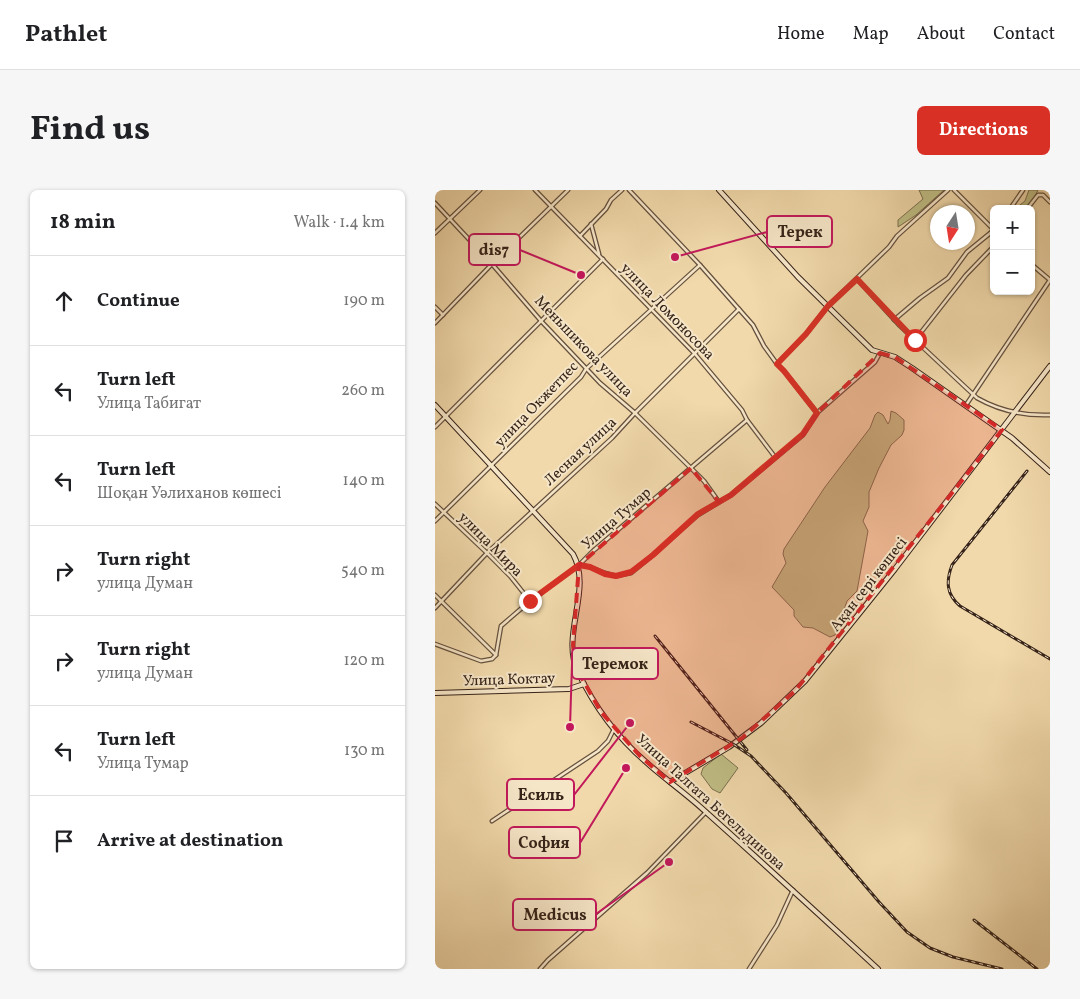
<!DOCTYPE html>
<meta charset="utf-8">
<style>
:root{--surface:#fff;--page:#f6f6f6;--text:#202124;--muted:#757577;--line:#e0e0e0;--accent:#d93025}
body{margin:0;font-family:Vollkorn,serif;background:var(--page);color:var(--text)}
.controls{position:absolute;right:15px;top:15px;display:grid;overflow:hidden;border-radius:8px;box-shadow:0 1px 4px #0004}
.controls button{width:45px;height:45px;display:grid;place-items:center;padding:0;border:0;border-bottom:1px solid var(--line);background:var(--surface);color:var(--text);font:25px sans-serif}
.compass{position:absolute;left:495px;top:15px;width:45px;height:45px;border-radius:50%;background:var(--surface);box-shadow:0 1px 4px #0004;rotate:192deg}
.stop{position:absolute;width:15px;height:15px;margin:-11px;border:4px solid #d93025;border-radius:50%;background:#fff}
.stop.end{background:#d93025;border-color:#fff;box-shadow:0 1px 5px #0008}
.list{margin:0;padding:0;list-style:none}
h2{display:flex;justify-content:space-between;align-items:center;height:65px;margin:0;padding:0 20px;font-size:21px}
h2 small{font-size:16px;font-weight:400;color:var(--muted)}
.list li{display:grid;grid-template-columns:32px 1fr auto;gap:15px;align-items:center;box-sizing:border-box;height:90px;padding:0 20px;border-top:1px solid var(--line)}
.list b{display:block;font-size:19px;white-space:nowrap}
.list p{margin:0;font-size:16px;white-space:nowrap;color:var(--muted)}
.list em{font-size:16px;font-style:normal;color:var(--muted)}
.icon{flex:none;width:28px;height:28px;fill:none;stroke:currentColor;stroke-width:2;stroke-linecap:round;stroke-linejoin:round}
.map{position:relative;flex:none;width:615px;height:779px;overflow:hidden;border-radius:8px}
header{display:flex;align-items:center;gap:30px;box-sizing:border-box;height:70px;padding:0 25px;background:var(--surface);border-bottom:1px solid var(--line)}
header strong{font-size:24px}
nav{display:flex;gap:28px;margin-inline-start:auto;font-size:18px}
.intro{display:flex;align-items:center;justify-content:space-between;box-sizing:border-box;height:120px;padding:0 30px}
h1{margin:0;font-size:35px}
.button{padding:12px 22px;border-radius:8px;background:var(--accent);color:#fff;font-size:18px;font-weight:700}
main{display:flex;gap:30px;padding:0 30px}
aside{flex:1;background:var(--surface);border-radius:8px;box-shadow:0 1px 4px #0004}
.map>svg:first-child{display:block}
</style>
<header>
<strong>Pathlet</strong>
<nav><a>Home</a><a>Map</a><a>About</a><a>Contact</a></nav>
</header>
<div class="intro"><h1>Find us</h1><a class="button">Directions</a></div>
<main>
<aside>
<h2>18 min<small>Walk · 1.4 km</small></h2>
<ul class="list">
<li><svg class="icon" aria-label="ahead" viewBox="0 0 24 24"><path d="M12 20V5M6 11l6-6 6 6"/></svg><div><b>Continue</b></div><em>190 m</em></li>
<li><svg class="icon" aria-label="left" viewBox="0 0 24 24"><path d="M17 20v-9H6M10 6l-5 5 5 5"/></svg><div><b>Turn left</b><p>Улица Табигат</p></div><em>260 m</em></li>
<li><svg class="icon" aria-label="left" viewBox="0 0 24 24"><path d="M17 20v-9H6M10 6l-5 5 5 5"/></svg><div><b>Turn left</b><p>Шоқан Уәлиханов көшесі</p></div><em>140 m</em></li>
<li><svg class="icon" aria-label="right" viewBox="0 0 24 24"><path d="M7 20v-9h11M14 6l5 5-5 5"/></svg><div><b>Turn right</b><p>улица Думан</p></div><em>540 m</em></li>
<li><svg class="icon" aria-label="right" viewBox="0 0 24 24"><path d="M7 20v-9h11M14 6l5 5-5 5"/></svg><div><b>Turn right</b><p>улица Думан</p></div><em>120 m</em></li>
<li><svg class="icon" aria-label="left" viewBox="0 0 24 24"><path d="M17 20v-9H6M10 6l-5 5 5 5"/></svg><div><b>Turn left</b><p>Улица Тумар</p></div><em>130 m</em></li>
<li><svg class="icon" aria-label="arrive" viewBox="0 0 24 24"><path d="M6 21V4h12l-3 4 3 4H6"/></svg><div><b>Arrive at destination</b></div></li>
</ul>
</aside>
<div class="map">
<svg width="615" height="779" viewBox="0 0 615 779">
<rect width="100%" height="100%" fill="#f1d9ab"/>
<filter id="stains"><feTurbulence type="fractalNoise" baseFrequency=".004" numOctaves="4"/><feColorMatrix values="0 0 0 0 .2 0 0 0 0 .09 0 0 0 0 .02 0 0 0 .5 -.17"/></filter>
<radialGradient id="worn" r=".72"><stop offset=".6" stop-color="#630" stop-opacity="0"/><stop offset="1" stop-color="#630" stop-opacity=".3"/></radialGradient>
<g fill="#c0be85" stroke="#7b704f">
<polygon points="484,0 509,0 481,25 463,37 463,30 488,9"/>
<polygon points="594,0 603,0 600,6 590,19 580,19 590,11"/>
<polygon points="456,221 461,223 469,230 469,240 467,245 456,255 444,278 434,302 434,317 428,331 433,341 422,401 412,411 407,426 402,430 402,441 400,445 395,447 378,438 368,437 359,426 359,420 337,397 351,373 348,364 349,359 390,297 435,238 440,225 443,222 448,225 453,234 455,230"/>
<polygon points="286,564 303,578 285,603 277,599 266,584 268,578"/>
</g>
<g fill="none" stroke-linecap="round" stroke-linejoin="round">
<defs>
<g id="street">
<polyline points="100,0 260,164 307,220 312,230 340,267"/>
<polyline points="194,0 265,75 318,135 329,156 342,174 349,181 382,223"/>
<polyline points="519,0 559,40"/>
<polyline points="0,13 57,74 107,132 165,193 200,223 269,291 284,312"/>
<polyline points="575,19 588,0"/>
<polyline points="592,19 603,5 608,5 615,12"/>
<polyline points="156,34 164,64"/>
<polyline points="0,43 45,0"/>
<polyline points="145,46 171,19 176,10 187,0"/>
<path d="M422,89L465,136L542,208C565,221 589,226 615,225"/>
<polyline points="0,117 8,125"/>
<polyline points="459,130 485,108 513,88 532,62 559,40"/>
<polyline points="0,133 57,74 133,0"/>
<polyline points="480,150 531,85 559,56"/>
<polyline points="342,174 371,144 393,116 454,57 462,46 513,0"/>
<polyline points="531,215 615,90 596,74"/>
<polyline points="0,237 168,69"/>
<polyline points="0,314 52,363 75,386 95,411"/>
<polyline points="0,331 146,187 151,179 265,75"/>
<polyline points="145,375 155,377 170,383 181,386 196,383 218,365 263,325 296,305 368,245 383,222 440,172 445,163"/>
<polyline points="0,405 61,465"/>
<polyline points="0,418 52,363 177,248 200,223 304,119"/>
<polyline points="0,454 46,471 57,469 61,465 66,436 95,411 144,375 158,361 312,230"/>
<polyline points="57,631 163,561 173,551 179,539"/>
<polyline points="105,779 113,770 212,683 271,622"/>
<polyline points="314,779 342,735 358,700"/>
</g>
<g id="secondary">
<polyline points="284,0 363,87 437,160 460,167 477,178 577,248 615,282"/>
<path d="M0,215L138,364C158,400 125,445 143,482C159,516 183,548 211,572C231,590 253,605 272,623C330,675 387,727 443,779"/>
<polyline points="0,503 134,499 149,494"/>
<polyline points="235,592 294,557 326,533 370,491 460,379 615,176"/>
</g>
</defs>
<use href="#street" stroke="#65503e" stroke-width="5"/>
<use href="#secondary" stroke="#362319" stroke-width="6"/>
<use href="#street" stroke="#f6e6c8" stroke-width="2.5"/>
<use href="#secondary" stroke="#f6e6c8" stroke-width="4"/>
<defs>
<g id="rail">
<path d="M592,281L517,375C511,391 511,404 525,416L615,469"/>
<polyline points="220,446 312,560"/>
<polyline points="256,532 298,554 316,566 351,603 444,712 472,742 495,758 518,767 567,779"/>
<polyline points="539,730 602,779"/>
</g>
</defs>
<use href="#rail" stroke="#362319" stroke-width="3"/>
<use href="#rail" stroke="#f6e6c8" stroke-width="1" stroke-dasharray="4" stroke-linecap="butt"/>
</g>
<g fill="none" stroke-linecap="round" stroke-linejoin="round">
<polyline stroke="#d93025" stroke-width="6" points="95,411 144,375 155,377 170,384 181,386 196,382 218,365 263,324 296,305 368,244 382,223 349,181 342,174 371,144 393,116 422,89 480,150"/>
</g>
<path fill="#d62828" fill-opacity="0.2" stroke="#d62828" stroke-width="4" stroke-dasharray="10 6" stroke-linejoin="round" d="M445,163L460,167L567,240L360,501L307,548L235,592L205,566L166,522L140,476L138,455L144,375L256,278L284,312L296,305L368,245L383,222Z"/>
<g text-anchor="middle" stroke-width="4" stroke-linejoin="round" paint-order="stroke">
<g font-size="15" fill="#362319" stroke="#f6e6c8">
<text transform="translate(233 121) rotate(46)" y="5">улица Ломоносова</text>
<text transform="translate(149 156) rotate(46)" y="5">Меньшикова улица</text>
<text transform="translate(101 214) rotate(-46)" y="5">улица Окжетпес</text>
<text transform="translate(145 261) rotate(-43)" y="5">Лесная улица</text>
<text transform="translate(181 328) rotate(-41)" y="5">Улица Тумар</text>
<text transform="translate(56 354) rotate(45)" y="5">улица Мира</text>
<text transform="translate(433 394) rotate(-52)" y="5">Ақан сері көшесі</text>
<text transform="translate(74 489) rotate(-2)" y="5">Улица Коктау</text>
<text transform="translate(276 612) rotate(42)" y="5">Улица Талгата Бегельдинова</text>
</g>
</g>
<path fill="none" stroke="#c2185b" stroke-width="2" d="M240 67L332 42M146 85L85 60M135 537L137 474M195 533L139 605M191 578L145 653M234 672L161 724"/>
<g fill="#c2185b" stroke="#f6e6c8" stroke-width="2">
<circle cx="240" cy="67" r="5"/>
<circle cx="146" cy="85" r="5"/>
<circle cx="135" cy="537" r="5"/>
<circle cx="195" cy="533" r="5"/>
<circle cx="191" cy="578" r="5"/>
<circle cx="234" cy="672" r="5"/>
</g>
<g fill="#f6e6c8" stroke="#c2185b" stroke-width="2">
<rect x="332" y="26" width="65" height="31" rx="5"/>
<rect x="34" y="44" width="51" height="31" rx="5"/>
<rect x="137" y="458" width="86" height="31" rx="5"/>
<rect x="72" y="589" width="67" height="31" rx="5"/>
<rect x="74" y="637" width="71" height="31" rx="5"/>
<rect x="78" y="709" width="83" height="31" rx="5"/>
</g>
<g font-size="16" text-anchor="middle" font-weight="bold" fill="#362319">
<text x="365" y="47">Терек</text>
<text x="59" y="65">dis7</text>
<text x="180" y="479">Теремок</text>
<text x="106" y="610">Есиль</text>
<text x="109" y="658">София</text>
<text x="120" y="730">Medicus</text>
</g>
<rect width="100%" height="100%" filter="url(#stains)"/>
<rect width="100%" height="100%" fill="url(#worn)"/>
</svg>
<div class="controls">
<button>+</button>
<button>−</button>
</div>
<svg class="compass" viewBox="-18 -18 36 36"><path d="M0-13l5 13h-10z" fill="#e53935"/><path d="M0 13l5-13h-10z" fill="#757577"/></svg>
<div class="stop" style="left:480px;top:150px"></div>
<div class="stop end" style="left:95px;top:411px"></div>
</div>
</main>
